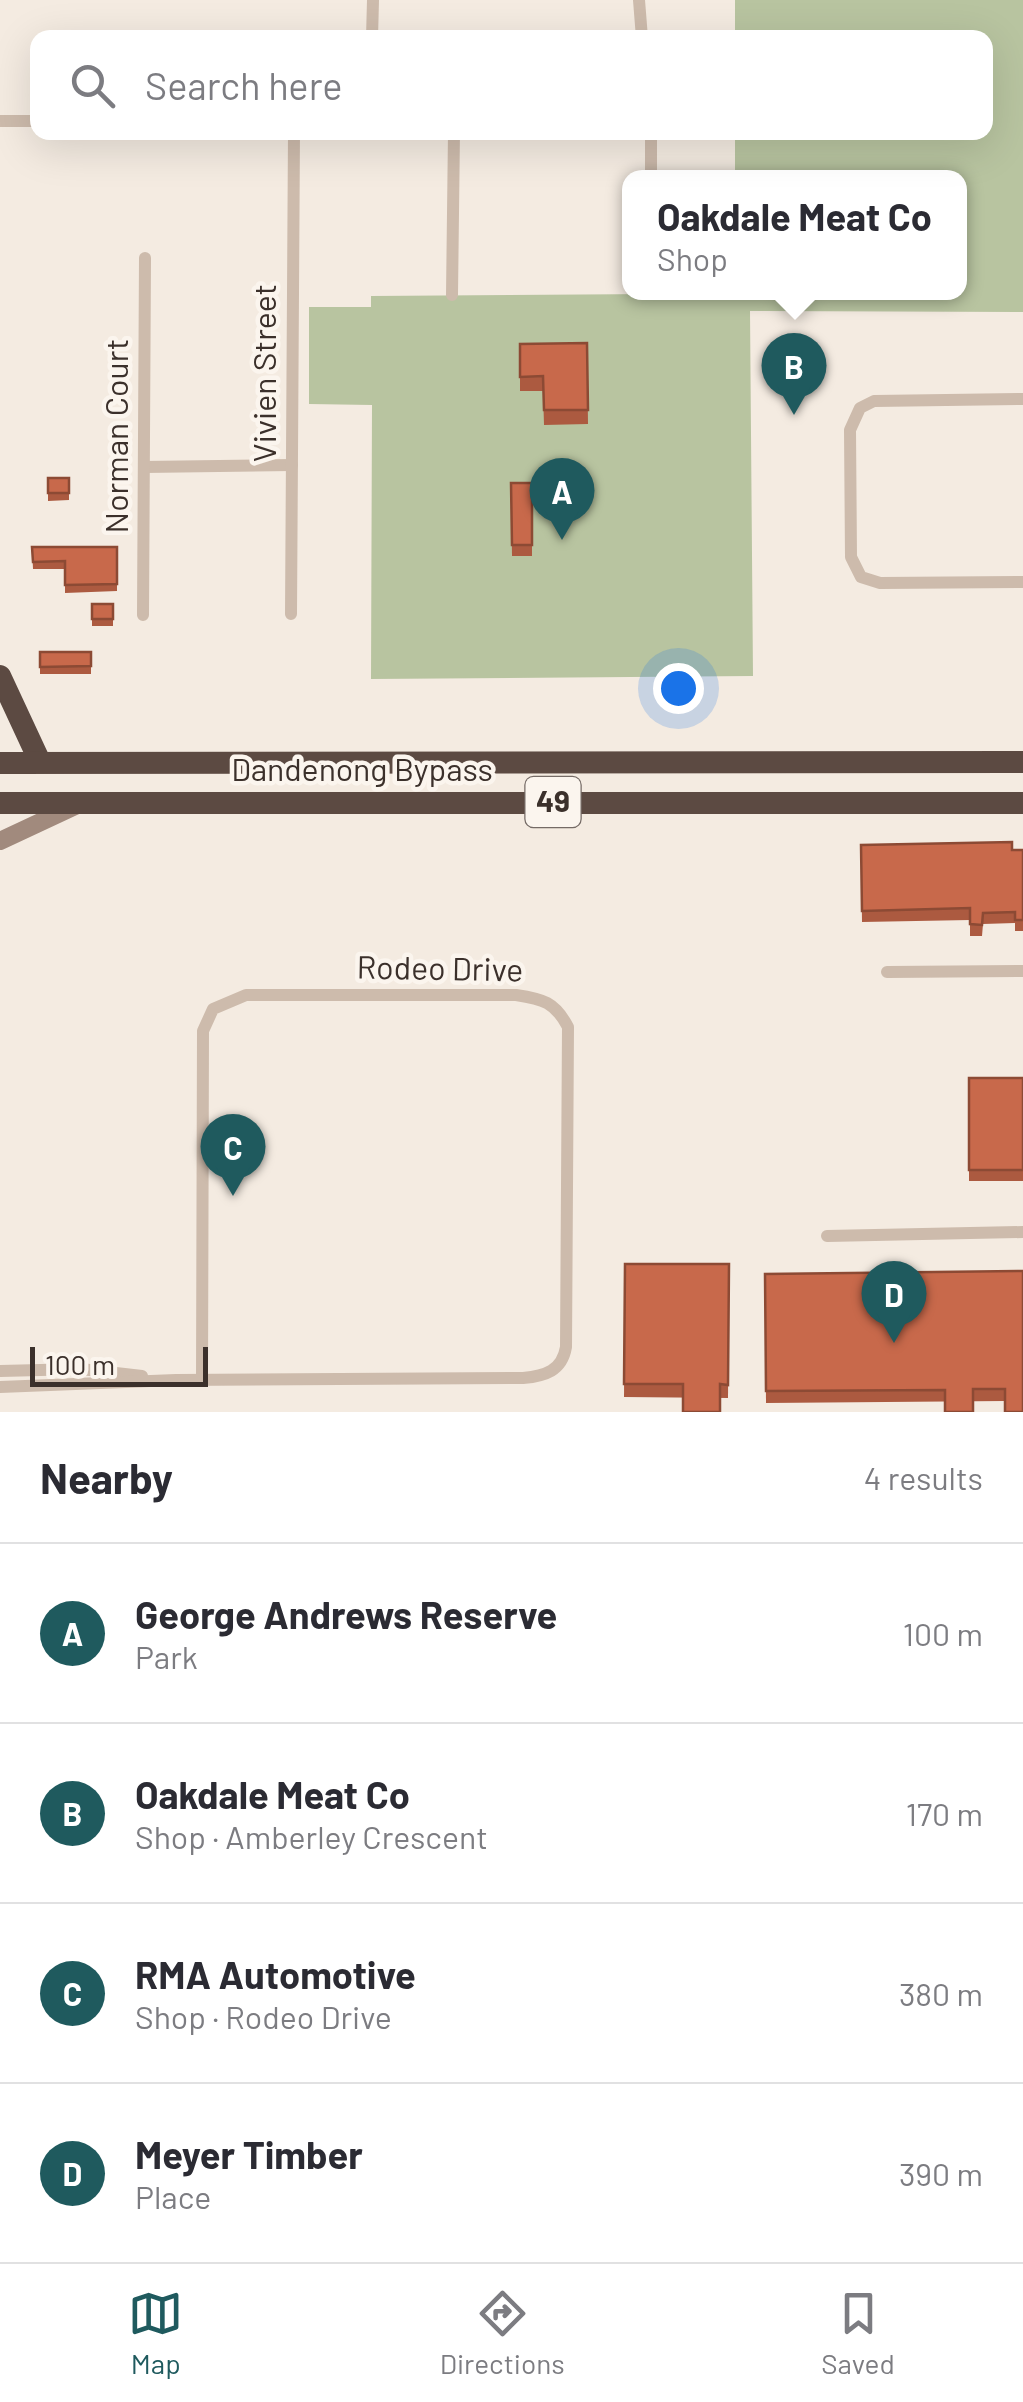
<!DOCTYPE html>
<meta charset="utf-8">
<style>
:root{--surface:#fff;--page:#f2f2f3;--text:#2b2b33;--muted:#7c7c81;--line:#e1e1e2;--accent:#1f5a5e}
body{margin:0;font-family:Barlow,sans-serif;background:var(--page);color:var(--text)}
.scale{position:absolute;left:30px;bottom:25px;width:178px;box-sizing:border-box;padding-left:10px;border:5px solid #3b302b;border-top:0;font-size:28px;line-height:35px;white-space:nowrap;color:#3b302b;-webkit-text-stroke:8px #fbf5ee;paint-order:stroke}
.you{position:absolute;left:678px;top:688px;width:35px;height:35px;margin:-25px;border:8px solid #fff;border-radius:50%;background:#1a73e8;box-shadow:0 0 0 15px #1a73e833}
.badge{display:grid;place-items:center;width:65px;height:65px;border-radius:50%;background:var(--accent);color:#fff;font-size:32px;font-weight:700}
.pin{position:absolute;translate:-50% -82px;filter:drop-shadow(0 2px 5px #0008)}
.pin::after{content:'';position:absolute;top:52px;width:35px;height:30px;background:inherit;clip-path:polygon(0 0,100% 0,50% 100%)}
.popup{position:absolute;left:622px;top:170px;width:345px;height:130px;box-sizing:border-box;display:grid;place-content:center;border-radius:20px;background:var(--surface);filter:drop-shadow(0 2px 8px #0005);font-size:32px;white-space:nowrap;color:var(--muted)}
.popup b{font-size:38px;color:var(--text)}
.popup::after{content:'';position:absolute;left:50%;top:100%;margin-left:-20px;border:20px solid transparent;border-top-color:var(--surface)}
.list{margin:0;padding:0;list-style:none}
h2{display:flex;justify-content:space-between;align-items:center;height:130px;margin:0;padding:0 40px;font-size:42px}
h2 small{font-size:32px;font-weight:400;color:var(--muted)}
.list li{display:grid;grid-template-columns:65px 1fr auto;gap:30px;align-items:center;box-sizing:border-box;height:180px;padding:0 40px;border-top:2px solid var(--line)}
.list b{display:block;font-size:38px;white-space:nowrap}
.list p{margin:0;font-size:32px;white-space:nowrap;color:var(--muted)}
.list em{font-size:32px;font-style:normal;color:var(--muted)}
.icon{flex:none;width:55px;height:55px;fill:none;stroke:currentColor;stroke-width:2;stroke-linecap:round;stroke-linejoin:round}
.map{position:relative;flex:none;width:1023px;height:1412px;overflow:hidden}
.search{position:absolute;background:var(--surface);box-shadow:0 10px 40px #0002;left:30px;right:30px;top:30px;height:110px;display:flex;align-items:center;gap:25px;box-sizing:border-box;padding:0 35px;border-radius:20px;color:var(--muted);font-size:38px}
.sheet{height:850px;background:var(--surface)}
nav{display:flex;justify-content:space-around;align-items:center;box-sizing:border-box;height:140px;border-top:2px solid var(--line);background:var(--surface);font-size:28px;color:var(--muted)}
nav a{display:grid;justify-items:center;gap:5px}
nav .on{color:var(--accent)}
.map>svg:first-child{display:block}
</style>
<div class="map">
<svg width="1023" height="1412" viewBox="0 0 1023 1412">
<rect width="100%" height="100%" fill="#f4ebe1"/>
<polygon fill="#b8c4a0" points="735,0 1023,0 1023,312 750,311 753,676 371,679 372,405 309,404 309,307 371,307 371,296 959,292 959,178 735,177 735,133 986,132 986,38 735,37"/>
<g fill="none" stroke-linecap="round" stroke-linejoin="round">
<g stroke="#cdbbac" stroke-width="12">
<polyline points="639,0 642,38"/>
<polyline points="372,38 373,0"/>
<polyline points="0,121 38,121"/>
<polyline points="651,178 651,132"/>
<polyline points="452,295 454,132"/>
<polyline points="1023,399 874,401 860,408 850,430 851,557 861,577 880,583 1023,582"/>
<polyline points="144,467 292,465"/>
<polyline points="291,614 294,132"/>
<polyline points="143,615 145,258"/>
<polyline points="887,972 1023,971"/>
<polyline points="827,1236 1023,1232"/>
<polyline points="0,1371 81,1369 142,1376"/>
<path d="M0,1387L176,1380L523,1378C545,1376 562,1371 566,1347L568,1027C555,1002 543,999 516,995H246L213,1009L203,1031L202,1380"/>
</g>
<polyline stroke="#a18a7d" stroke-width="18" points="0,841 77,805"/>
<g stroke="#5c4a42" stroke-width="22">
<polyline points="0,676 40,762"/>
<polyline points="0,763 1023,762"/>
<polyline points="0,803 1023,803"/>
</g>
</g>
<g fill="#ac5a40">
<polygon points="587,343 588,424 544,425 543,391 520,391 520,344"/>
<polygon points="48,478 69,478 69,500 48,501"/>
<polygon points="511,483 532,483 532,556 512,556"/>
<polygon points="32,547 117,547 117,591 65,593 65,569 33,569"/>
<rect x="92" y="604" width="21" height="22"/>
<rect x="40" y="652" width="51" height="22"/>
<polygon points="861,845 1023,850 1023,931 1015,931 1015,923 983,924 982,936 970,936 970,920 862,922"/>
<rect x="969" y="1078" width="54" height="103"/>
<polygon points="625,1264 729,1264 728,1398 624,1397"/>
<polygon points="1023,1271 1005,1401 766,1403 765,1274"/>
</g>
<g fill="#c8694b" stroke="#8c4a34" stroke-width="2.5">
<polygon points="587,343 588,410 544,410 543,376 520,377 520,344"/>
<rect x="48" y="478" width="21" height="15"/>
<polygon points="511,483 532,483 532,545 512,545"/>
<polygon points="32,547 117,547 117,584 65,585 65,561 33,562"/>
<rect x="92" y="604" width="21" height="15"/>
<polygon points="40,652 91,652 91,666 40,667"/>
<polygon points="1012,842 1012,850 1023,850 1023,920 1015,920 1015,912 983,913 982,925 970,924 970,908 862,911 861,845"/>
<rect x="969" y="1078" width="54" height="92"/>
<polygon points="625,1264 729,1264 728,1385 720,1384 720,1412 683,1412 683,1384 624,1384"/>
<polygon points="1023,1271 1023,1412 1005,1412 1005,1389 973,1389 973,1412 945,1412 945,1390 766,1391 765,1274"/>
</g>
<g text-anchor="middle" stroke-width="9" stroke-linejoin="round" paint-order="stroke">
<rect fill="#fbf5ee" stroke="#756b66" stroke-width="2.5" x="525.5" y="777" width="55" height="50" rx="8"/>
<g font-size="30" font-weight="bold" fill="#3b302b">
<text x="553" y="812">49</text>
</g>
<g font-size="32" fill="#3b302b" stroke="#fbf5ee">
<text transform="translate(265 373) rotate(-90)" y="11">Vivien Street</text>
<text transform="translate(117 436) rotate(-90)" y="11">Norman Court</text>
<text x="362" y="781">Dandenong Bypass</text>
<text transform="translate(440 969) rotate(1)" y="11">Rodeo Drive</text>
</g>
</g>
</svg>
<div class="scale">100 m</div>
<div class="you"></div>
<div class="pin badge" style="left:562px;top:540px">A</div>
<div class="pin badge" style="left:794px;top:415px">B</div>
<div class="popup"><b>Oakdale Meat Co</b>Shop</div>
<div class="pin badge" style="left:233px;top:1196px">C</div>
<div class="pin badge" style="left:894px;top:1343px">D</div>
<div class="search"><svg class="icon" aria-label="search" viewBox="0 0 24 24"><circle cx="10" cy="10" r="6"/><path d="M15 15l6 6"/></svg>Search here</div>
</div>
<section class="sheet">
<h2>Nearby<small>4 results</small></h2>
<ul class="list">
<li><span class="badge">A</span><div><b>George Andrews Reserve</b><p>Park</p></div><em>100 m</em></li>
<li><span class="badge">B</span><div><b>Oakdale Meat Co</b><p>Shop · Amberley Crescent</p></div><em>170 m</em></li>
<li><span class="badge">C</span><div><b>RMA Automotive</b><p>Shop · Rodeo Drive</p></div><em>380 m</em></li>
<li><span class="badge">D</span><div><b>Meyer Timber</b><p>Place</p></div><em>390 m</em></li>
</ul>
</section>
<nav>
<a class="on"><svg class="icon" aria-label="map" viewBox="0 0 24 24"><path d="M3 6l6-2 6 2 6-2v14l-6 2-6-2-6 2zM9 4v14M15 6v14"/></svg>Map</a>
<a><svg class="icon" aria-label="directions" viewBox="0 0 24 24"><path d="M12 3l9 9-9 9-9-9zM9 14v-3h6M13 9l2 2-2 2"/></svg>Directions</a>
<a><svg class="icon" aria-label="saved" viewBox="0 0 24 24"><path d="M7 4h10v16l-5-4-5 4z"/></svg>Saved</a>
</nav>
